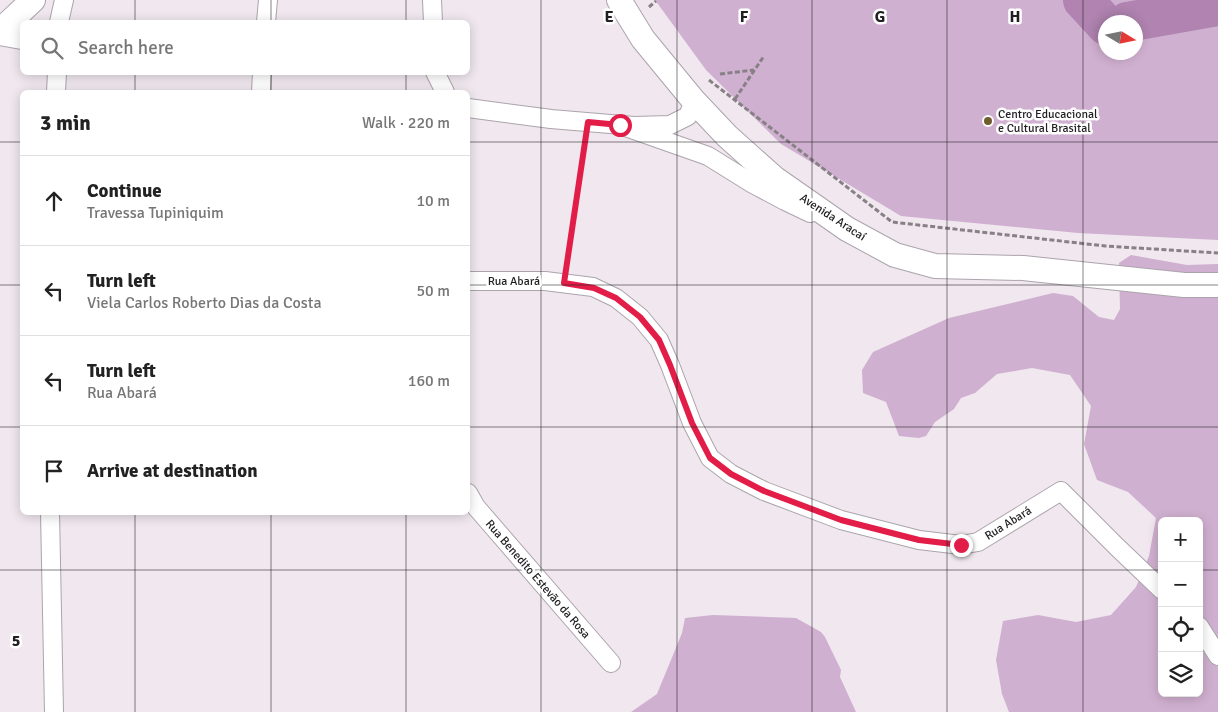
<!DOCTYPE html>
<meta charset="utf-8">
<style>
:root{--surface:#fff;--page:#f6f6f6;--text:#222;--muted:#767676;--line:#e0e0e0}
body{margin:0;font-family:Signika,sans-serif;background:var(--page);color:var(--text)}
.controls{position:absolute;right:15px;bottom:15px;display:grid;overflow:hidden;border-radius:8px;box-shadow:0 2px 12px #0003}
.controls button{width:45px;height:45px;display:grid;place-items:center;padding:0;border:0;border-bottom:1px solid var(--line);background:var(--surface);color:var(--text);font:25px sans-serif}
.compass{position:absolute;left:1098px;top:15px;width:45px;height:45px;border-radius:50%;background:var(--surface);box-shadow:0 2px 12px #0003;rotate:100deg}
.stop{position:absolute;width:15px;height:15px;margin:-11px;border:4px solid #e11d48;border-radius:50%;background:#fff}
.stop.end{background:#e11d48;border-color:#fff;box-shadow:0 1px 5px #0008}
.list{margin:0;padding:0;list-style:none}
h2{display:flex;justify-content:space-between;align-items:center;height:65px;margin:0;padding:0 20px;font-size:21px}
h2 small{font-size:16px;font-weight:400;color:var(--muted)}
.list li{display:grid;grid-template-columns:32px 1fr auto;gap:15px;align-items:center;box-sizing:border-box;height:90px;padding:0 20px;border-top:1px solid var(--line)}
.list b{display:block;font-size:19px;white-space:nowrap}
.list p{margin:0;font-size:16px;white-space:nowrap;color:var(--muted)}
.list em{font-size:16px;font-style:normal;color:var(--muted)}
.icon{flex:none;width:28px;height:28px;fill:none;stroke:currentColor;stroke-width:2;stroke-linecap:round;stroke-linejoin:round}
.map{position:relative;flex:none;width:1218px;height:712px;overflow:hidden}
.search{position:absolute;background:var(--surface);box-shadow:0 2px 12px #0003;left:20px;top:20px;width:450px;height:55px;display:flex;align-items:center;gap:12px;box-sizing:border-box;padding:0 18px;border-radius:8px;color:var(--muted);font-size:19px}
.panel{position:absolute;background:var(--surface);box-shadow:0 2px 12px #0003;left:20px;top:90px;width:450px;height:425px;border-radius:8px}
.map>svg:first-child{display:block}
</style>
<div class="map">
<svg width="1218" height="712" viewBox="0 0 1218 712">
<rect width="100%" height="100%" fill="#f0e7ef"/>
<g fill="#d0b0d0" fill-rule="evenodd">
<path d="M655,0H1218V240L1078,233L901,216L781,144L706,70ZM1136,22V52H1106V22Z"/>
<path d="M1131,255L1187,265L1218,264V712H1009L1002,694L996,660L1003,621L1038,615L1076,622L1111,615L1136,587L1149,556L1156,518L1128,492L1097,480L1084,444L1091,406L1070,375L1032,368L997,374L975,393L961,398L954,409L935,422L926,436L919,438L899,436L886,402L863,393L862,370L873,352L949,318L1053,293L1073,296L1099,317L1114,320L1120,309L1119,263ZM1162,521H1199V693H1162Z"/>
<polygon points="713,615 796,618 821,632 825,637 841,670 840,677 856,712 631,712 657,694 682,633 685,618"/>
</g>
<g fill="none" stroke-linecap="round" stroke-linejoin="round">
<g stroke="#b083b0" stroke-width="40">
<polyline points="1083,0 1106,25"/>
<polyline points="1127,22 1218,6"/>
</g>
<defs>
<g id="minor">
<polyline points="432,0 433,22"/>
<polyline points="59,22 64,0"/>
<polyline points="266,22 268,0"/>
<polyline points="435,72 445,92"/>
<polyline points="56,92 57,72"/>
<polyline points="261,92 262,72"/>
<polyline points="468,108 551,119 634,126 670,125 688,116 694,101"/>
<polyline points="620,125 708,156 753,184 785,201 810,213"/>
<polyline points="468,281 545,281 593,287 616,298 640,317 659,340 670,365 692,423 710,458 731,474 764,491 841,520 919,540 961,545 978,542 1061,491 1117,547 1162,590"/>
<polyline points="468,493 476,507 611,663"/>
<polyline points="50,512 54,712"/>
<polyline points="1199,626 1218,656"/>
</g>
<g id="secondary">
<polyline points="619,0 643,39 694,101 727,136 774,178 847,229 895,255 935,266 1023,268 1184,285 1218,285"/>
<polyline points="0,31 33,0"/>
<polyline points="0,33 22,37"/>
</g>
</defs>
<use href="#minor" stroke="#aca4ac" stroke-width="20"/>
<use href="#secondary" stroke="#aca4ac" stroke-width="26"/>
<g stroke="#878186" stroke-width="3" stroke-dasharray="5 2.5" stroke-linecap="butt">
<polyline points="649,7 656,1"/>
<polyline points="720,74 754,70"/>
<polyline points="709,80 892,222 1105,246 1218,253"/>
<polyline points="735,99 764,56"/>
<polyline points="567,265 585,140"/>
</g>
<use href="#minor" stroke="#fff" stroke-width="18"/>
<use href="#secondary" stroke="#fff" stroke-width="24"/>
</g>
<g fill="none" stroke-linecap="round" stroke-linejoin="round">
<polyline stroke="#e11d48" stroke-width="6" points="620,125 588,122 564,283 594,288 616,298 640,317 659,340 670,365 692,423 710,458 731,474 764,491 841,520 919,540 961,545"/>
</g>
<path fill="none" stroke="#221f22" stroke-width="1" stroke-opacity="0.55" d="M135,0V22M271,0V22M406,0V22M541,0V712M677,0V712M812,0V712M947,0V712M1083,0V712M135,72V92M271,72V92M406,72V92M0,142H22M468,142H1218M0,285H22M468,285H1218M0,427H22M468,427H1218M135,512V712M271,512V712M406,512V712M0,570H1162M1199,570H1218"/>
<circle fill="#6f5d2b" stroke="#fff" stroke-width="2" cx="988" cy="121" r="5"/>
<g text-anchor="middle" stroke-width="5" stroke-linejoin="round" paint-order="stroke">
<g font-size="12" fill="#221f22" stroke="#fff" text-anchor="start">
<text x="998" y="118">Centro Educacional<tspan x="998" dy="14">e Cultural Brasital</tspan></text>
</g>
<g font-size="12" fill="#221f22" stroke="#fff">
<text transform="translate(833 217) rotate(33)" y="4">Avenida Aracaí</text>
<text x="514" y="285">Rua Abará</text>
<text transform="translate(1008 523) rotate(-32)" y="4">Rua Abará</text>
<text transform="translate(538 579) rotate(49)" y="4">Rua Benedito Estevão da Rosa</text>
</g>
</g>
<g font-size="16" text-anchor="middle" font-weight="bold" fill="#221f22" stroke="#fff" stroke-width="5" stroke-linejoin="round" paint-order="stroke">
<text x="609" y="22">E</text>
<text x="744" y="22">F</text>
<text x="880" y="22">G</text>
<text x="1015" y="22">H</text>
<text x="16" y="646">5</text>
</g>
</svg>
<div class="controls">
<button>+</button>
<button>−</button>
<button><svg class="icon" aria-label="locate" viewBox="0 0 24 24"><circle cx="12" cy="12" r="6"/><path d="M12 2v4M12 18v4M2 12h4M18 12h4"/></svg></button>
<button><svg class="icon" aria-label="layers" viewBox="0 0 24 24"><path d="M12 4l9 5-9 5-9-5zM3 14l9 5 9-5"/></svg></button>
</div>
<svg class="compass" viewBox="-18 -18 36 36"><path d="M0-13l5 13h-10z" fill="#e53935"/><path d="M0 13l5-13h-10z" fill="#767676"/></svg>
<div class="stop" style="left:620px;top:125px"></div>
<div class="stop end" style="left:961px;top:545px"></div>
<div class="search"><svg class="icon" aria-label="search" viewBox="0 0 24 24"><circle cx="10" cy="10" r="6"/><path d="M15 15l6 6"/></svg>Search here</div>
<section class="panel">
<h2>3 min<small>Walk · 220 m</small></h2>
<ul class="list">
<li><svg class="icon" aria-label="ahead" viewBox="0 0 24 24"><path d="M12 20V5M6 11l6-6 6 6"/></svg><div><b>Continue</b><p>Travessa Tupiniquim</p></div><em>10 m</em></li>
<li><svg class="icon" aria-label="left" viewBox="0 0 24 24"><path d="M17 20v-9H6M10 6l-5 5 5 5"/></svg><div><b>Turn left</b><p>Viela Carlos Roberto Dias da Costa</p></div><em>50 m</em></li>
<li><svg class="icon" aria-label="left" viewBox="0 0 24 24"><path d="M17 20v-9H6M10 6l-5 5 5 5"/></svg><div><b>Turn left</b><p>Rua Abará</p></div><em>160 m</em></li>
<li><svg class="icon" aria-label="arrive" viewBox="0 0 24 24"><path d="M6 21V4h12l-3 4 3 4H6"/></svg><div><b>Arrive at destination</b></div></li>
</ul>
</section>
</div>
